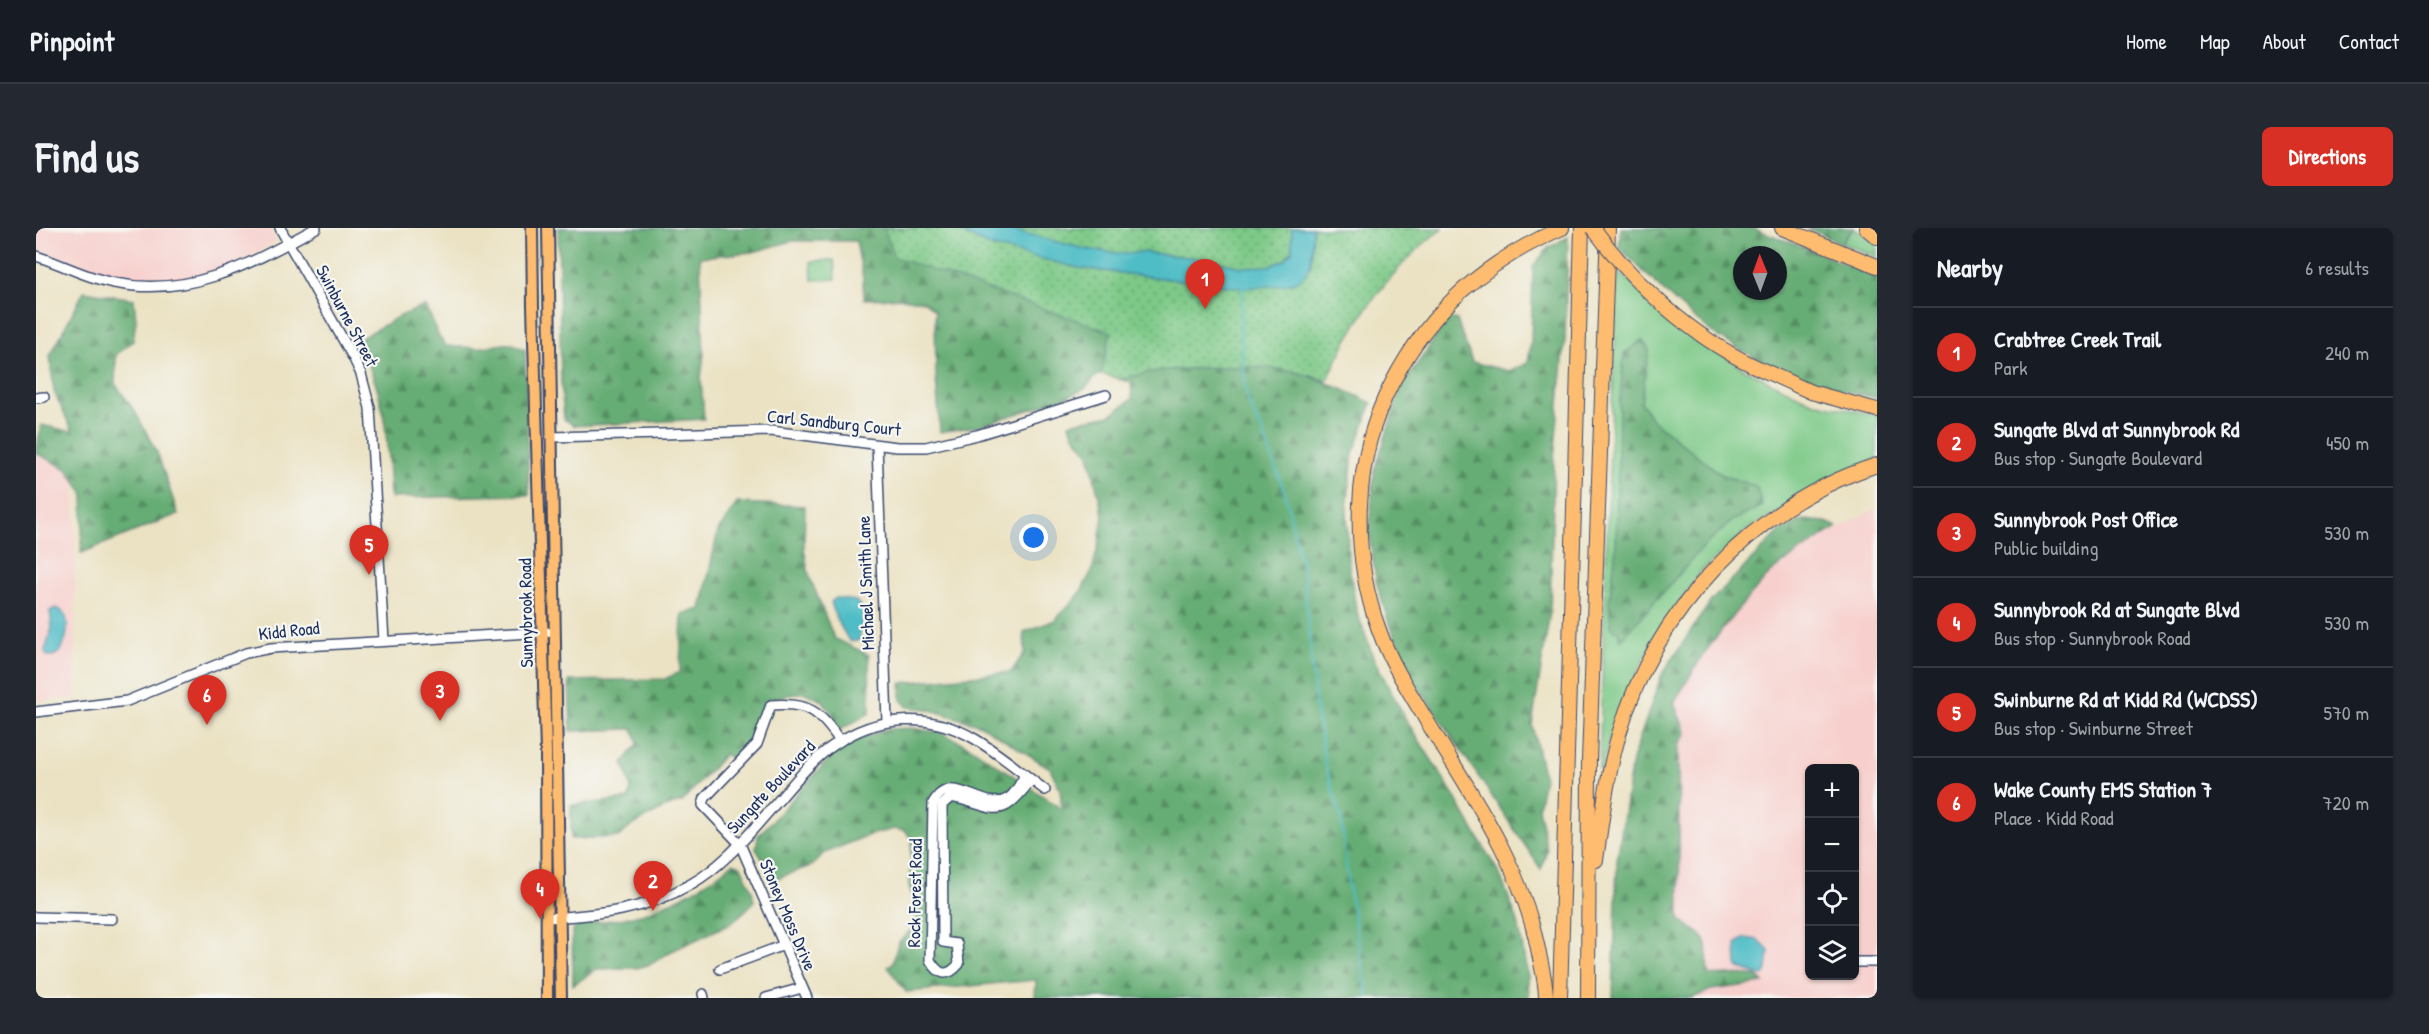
<!DOCTYPE html>
<meta charset="utf-8">
<style>
:root{--surface:#171b24;--page:#242831;--text:#f1f3f6;--muted:#9ea1a6;--line:#363941;--accent:#d93025}
body{margin:0;font-family:"Patrick Hand",sans-serif;background:var(--page);color:var(--text)}
.controls{position:absolute;right:18px;bottom:18px;display:grid;overflow:hidden;border-radius:9px;box-shadow:0 2px 4px #0004}
.controls button{width:54px;height:54px;display:grid;place-items:center;padding:0;border:0;border-bottom:2px solid var(--line);background:var(--surface);color:var(--text);font:30px sans-serif}
.compass{position:absolute;left:1697px;top:18px;width:54px;height:54px;border-radius:50%;background:var(--surface);box-shadow:0 2px 4px #0004;rotate:359deg}
.you{position:absolute;left:998px;top:310px;width:21px;height:21px;margin:-15px;border:4px solid #fff;border-radius:50%;background:#1a73e8;box-shadow:0 0 0 9px #1a73e833}
.badge{display:grid;place-items:center;width:39px;height:39px;border-radius:50%;background:var(--accent);color:#fff;font-size:20px;font-weight:700}
.pin{position:absolute;translate:-50% -50px;filter:drop-shadow(0 2px 3px #0008)}
.pin::after{content:'';position:absolute;top:32px;width:21px;height:18px;background:inherit;clip-path:polygon(0 0,100% 0,50% 100%)}
.list{margin:0;padding:0;list-style:none}
h2{display:flex;justify-content:space-between;align-items:center;height:78px;margin:0;padding:0 24px;font-size:26px}
h2 small{font-size:20px;font-weight:400;color:var(--muted)}
.list li{display:grid;grid-template-columns:39px 1fr auto;gap:18px;align-items:center;box-sizing:border-box;height:90px;padding:0 24px;border-top:2px solid var(--line)}
.list b{display:block;font-size:22px;white-space:nowrap}
.list p{margin:0;font-size:20px;white-space:nowrap;color:var(--muted)}
.list em{font-size:20px;font-style:normal;color:var(--muted)}
.icon{flex:none;width:33px;height:33px;fill:none;stroke:currentColor;stroke-width:2;stroke-linecap:round;stroke-linejoin:round}
.map{position:relative;flex:none;width:1841px;height:770px;overflow:hidden;border-radius:9px}
header{display:flex;align-items:center;gap:36px;box-sizing:border-box;height:84px;padding:0 30px;background:var(--surface);border-bottom:2px solid var(--line)}
header strong{font-size:28px}
nav{display:flex;gap:33px;margin-inline-start:auto;font-size:21px}
.intro{display:flex;align-items:center;justify-content:space-between;box-sizing:border-box;height:144px;padding:0 36px}
h1{margin:0;font-size:42px}
.button{padding:15px 27px;border-radius:9px;background:var(--accent);color:#fff;font-size:21px;font-weight:700}
main{display:flex;gap:36px;padding:0 36px}
aside{flex:1;background:var(--surface);border-radius:9px;box-shadow:0 2px 4px #0004}
.map>svg:first-child{display:block}
</style>
<header>
<strong>Pinpoint</strong>
<nav><a>Home</a><a>Map</a><a>About</a><a>Contact</a></nav>
</header>
<div class="intro"><h1>Find us</h1><a class="button">Directions</a></div>
<main>
<div class="map">
<svg width="1841" height="770" viewBox="0 0 1841 770">
<defs>
<pattern id="forest-firs" width="22" height="20" patternUnits="userSpaceOnUse" patternTransform="scale(1.5)"><rect width="22" height="20" fill="#66ad74"/><path d="M5 1l3.5 6h-7zM16 11l3.5 6h-7z" fill="#538d62"/></pattern>
<pattern id="park-dots" width="8" height="8" patternUnits="userSpaceOnUse" patternTransform="scale(1.5)"><rect width="8" height="8" fill="#7dc987"/><path d="M2 2h.1M6 6h.1" fill="none" stroke="#66a472" stroke-width="1.8" stroke-linecap="round"/></pattern>
</defs>
<rect width="100%" height="100%" fill="#f6f6f2"/>
<filter id="ink" filterUnits="userSpaceOnUse"><feTurbulence type="fractalNoise" baseFrequency=".0167" numOctaves="2"/><feDisplacementMap in="SourceGraphic" scale="12" xChannelSelector="R" yChannelSelector="G"/><feConvolveMatrix kernelMatrix="1 2 1 2 8 2 1 2 1" color-interpolation-filters="sRGB"/></filter>
<filter id="wash" filterUnits="userSpaceOnUse"><feTurbulence type="fractalNoise" baseFrequency=".008" numOctaves="4" result="noise"/><feDisplacementMap in="SourceGraphic" scale="24" xChannelSelector="R" yChannelSelector="G"/><feGaussianBlur stdDeviation="1.35" result="paint"/><feColorMatrix in="noise" values="0 0 0 0 0 0 0 0 0 0 0 0 0 0 0 0 0 1.4 0 .05"/><feComposite in="paint" operator="in"/></filter>
<g filter="url(#wash)">
<rect width="100%" height="100%" fill="#ebe2c3"/>
<g fill="#f7d0cd" fill-rule="evenodd">
<polygon points="0,0 234,0 240,11 239,14 213,30 176,45 132,53 102,52 78,48 0,22"/>
<polygon points="0,209 39,220 39,470 0,473"/>
<path d="M1841,280V770H1596L1638,475L1666,428L1699,385L1736,343L1779,313ZM1774,540H1818V748H1774Z"/>
</g>
<g fill="#7dc987" stroke="#4c7c72" stroke-width="1.5">
<polygon points="1818,0 1841,17 1841,29 1805,15"/>
<polygon points="798,32 800,51 776,52 775,33"/>
<polygon points="1582,43 1640,97 1710,142 1776,174 1841,187 1841,231 1715,299 1665,343 1625,399 1592,462 1572,515 1566,542 1563,542 1573,246"/>
</g>
<g fill="url(#forest-firs)" stroke="#406e69" stroke-width="1.5" fill-rule="evenodd">
<polygon points="522,0 857,0 1083,93 1087,135 1059,149 1049,161 1021,173 942,198 904,204 900,149 899,83 888,73 864,70 828,71 827,50 820,13 756,13 717,24 664,29 668,127 665,150 668,191 539,198 528,191 525,154"/>
<path d="M1585,0H1716L1768,19L1841,50V170C1783,159 1710,132 1664,95C1635,72 1609,45 1583,19ZM1706,27H1742V63H1706Z"/>
<polygon points="1771,0 1817,0 1805,15"/>
<polygon points="1532,9 1529,112 1518,231 1514,384 1496,497 1508,550 1502,580 1511,622 1505,641 1378,453 1353,395 1341,357 1333,307 1338,245 1364,162 1412,90 1421,92 1436,134 1473,143 1492,135 1495,113 1497,39 1512,20"/>
<polygon points="48,63 98,71 100,92 97,113 80,127 79,156 98,182 121,224 142,286 45,325 48,266 31,241 0,225 5,197 37,204 18,164 14,128"/>
<path d="M388,78L391,80L403,109L410,118L440,120L475,115L489,122L493,267L354,270C351,210 352,166 320,113L360,90Z"/>
<polygon points="1606,112 1613,122 1605,174 1616,192 1686,247 1720,258 1726,278 1698,292 1667,319 1585,412 1582,404 1575,399 1573,376 1580,320 1583,181 1588,126"/>
<path d="M1206,138C1259,138 1289,153 1336,175L1317,226L1311,280L1312,330L1320,381L1338,431L1370,492L1411,556L1464,647L1482,694L1492,748L1493,770H999L1000,752L870,764L852,739L857,735L862,715L876,701L882,687L873,658L876,611L869,603L858,601L830,608L787,626L777,637L739,651L720,621L722,608L795,529L815,514L850,501L876,500L906,505L936,520L1026,581L1024,561L1014,540L945,497L891,481L872,479L865,472V455L975,444L989,424L988,404L1019,392L1042,368L1056,343L1063,315L1067,287L1053,226L1038,207L1033,195L1074,187L1096,171L1095,154L1082,151L1116,143Z"/>
<path d="M701,275L769,278L768,321L773,347L798,410L833,427L834,485L802,503L797,493V487L787,473L767,464C754,468 741,468 728,473L721,501L696,532L689,526L646,574L634,577L597,597L582,609L535,611V577L593,571L595,559L587,535L602,516L597,501L535,503L533,453L629,451L644,444L646,386L665,381L682,303Z"/>
<path d="M1768,292L1790,294L1801,299L1736,343L1699,385L1666,428L1638,475L1650,505L1643,515L1642,524L1644,691C1652,700 1669,705 1671,718C1673,729 1669,736 1673,747C1689,750 1719,740 1728,755L1675,762L1656,770H1577L1581,633L1596,532L1626,446L1675,373L1744,303Z"/>
<polygon points="697,635 705,638 716,662 718,674 697,694 634,724 615,736 601,740 561,741 537,757 536,703 544,696 584,691 609,685 644,670 675,652"/>
</g>
<path fill="url(#park-dots)" stroke="#4c7c72" stroke-width="1.5" d="M848,0H1407C1354,40 1317,93 1291,153C1236,132 1177,139 1120,143C1108,144 1094,151 1083,151C1077,150 1073,146 1065,147L1075,104L858,29Z"/>
<g fill="#4fbdc6" stroke="#357692" stroke-width="1.5">
<polygon points="916,0 968,0 1049,21 1089,26 1106,24 1170,31 1205,39 1234,38 1249,32 1256,23 1256,0 1277,0 1275,35 1269,47 1261,53 1247,57 1208,60 1043,40 953,18"/>
<polygon points="800,370 820,373 828,383 823,413 813,413 800,390 795,374"/>
<path d="M19,380C38,385 31,412 24,424L17,428H11L9,423L16,400L14,383Z"/>
<polygon points="1709,710 1722,712 1733,723 1731,742 1728,747 1724,748 1701,739 1700,716"/>
</g>
<g fill="none" stroke-linecap="round" stroke-linejoin="round">
<polyline stroke="#4fbdc6" stroke-width="2" points="1207,60 1204,102 1210,161 1213,176 1227,205 1249,265 1268,349 1280,482 1290,539 1305,589 1313,661 1332,770"/>
</g>
</g>
<g filter="url(#ink)">
<g fill="none" stroke-linecap="round" stroke-linejoin="round">
<defs>
<g id="minor">
<polyline points="244,0 318,131 325,146 334,180 348,413"/>
<path d="M0,28C26,36 51,50 78,55C155,70 214,36 280,0"/>
<polyline points="0,170 8,169"/>
<polyline points="515,209 735,203 861,219 890,219 941,207 1070,167"/>
<polyline points="841,217 851,493"/>
<polyline points="0,484 91,473 210,425 235,420 511,404"/>
<path d="M989,547C984,555 980,565 973,570C947,587 916,540 897,575L894,732C903,747 911,750 923,736L921,716L907,714L906,577L915,569C961,578 962,596 995,552"/>
<polyline points="0,689 76,691"/>
<path d="M511,690C564,687 608,683 655,656C687,638 711,608 735,581C754,560 774,533 798,517C841,487 894,484 939,511C964,526 986,545 1009,562"/>
<polyline points="1818,734 1841,734"/>
<polyline points="684,741 748,717"/>
<polyline points="667,766 668,770"/>
<polyline points="730,770 766,760"/>
<path d="M771,770L704,616L667,577L669,570L721,516L735,477C773,474 783,483 804,513"/>
</g>
<g id="major">
<polyline points="496,0 497,78 510,524 511,770"/>
<polyline points="512,0 525,770"/>
</g>
<g id="highway">
<polyline points="1746,0 1841,38"/>
<polyline points="1830,0 1841,9"/>
<polyline points="1716,137 1775,164 1841,182"/>
<path d="M1560,632C1566,590 1571,547 1583,506C1619,383 1718,276 1841,237"/>
<path d="M1510,770C1510,753 1505,737 1502,721C1485,635 1434,564 1389,490C1372,462 1354,433 1343,402C1328,361 1322,320 1324,277C1326,235 1336,193 1356,155C1395,80 1449,34 1526,0"/>
<polyline points="1524,770 1546,0"/>
<polyline points="1552,770 1553,533 1572,0"/>
</g>
</defs>
<use href="#minor" stroke="#3a4a6d" stroke-width="12"/>
<use href="#major" stroke="#3a4a6d" stroke-width="14"/>
<use href="#highway" stroke="#3a4a6d" stroke-width="16"/>
<use href="#minor" stroke="#fff" stroke-width="9"/>
<use href="#major" stroke="#febc70" stroke-width="10"/>
<use href="#highway" stroke="#febc70" stroke-width="14"/>
<defs>
<path id="highway-bridge" d="M1557,0C1598,56 1654,107 1716,137"/>
</defs>
<use href="#highway-bridge" stroke="#3a4a6d" stroke-width="16" stroke-linecap="butt"/>
<use href="#highway-bridge" stroke="#febc70" stroke-width="14"/>
</g>
</g>
<g text-anchor="middle" stroke-width="4.5" stroke-linejoin="round" paint-order="stroke">
<g font-size="18" fill="#1b2f5e" stroke="#f6f6f2">
<text transform="translate(311 88) rotate(62)" y="6">Swinburne Street</text>
<text transform="translate(798 195) rotate(6)" y="6">Carl Sandburg Court</text>
<text transform="translate(830 355) rotate(-92)" y="6">Michael J Smith Lane</text>
<text transform="translate(490 385) rotate(-91)" y="6">Sunnybrook Road</text>
<text transform="translate(253 403) rotate(-6)" y="6">Kidd Road</text>
<text transform="translate(735 559) rotate(-47)" y="6">Sungate Boulevard</text>
<text transform="translate(879 665) rotate(-89)" y="6">Rock Forest Road</text>
<text transform="translate(752 687) rotate(67)" y="6">Stoney Moss Drive</text>
</g>
</g>
</svg>
<div class="controls">
<button>+</button>
<button>−</button>
<button><svg class="icon" aria-label="locate" viewBox="0 0 24 24"><circle cx="12" cy="12" r="6"/><path d="M12 2v4M12 18v4M2 12h4M18 12h4"/></svg></button>
<button><svg class="icon" aria-label="layers" viewBox="0 0 24 24"><path d="M12 4l9 5-9 5-9-5zM3 14l9 5 9-5"/></svg></button>
</div>
<svg class="compass" viewBox="-18 -18 36 36"><path d="M0-13l5 13h-10z" fill="#e53935"/><path d="M0 13l5-13h-10z" fill="#9ea1a6"/></svg>
<div class="you"></div>
<div class="pin badge" style="left:1169px;top:81px">1</div>
<div class="pin badge" style="left:617px;top:683px">2</div>
<div class="pin badge" style="left:404px;top:493px">3</div>
<div class="pin badge" style="left:504px;top:691px">4</div>
<div class="pin badge" style="left:333px;top:347px">5</div>
<div class="pin badge" style="left:171px;top:497px">6</div>
</div>
<aside>
<h2>Nearby<small>6 results</small></h2>
<ul class="list">
<li><span class="badge">1</span><div><b>Crabtree Creek Trail</b><p>Park</p></div><em>240 m</em></li>
<li><span class="badge">2</span><div><b>Sungate Blvd at Sunnybrook Rd</b><p>Bus stop · Sungate Boulevard</p></div><em>450 m</em></li>
<li><span class="badge">3</span><div><b>Sunnybrook Post Office</b><p>Public building</p></div><em>530 m</em></li>
<li><span class="badge">4</span><div><b>Sunnybrook Rd at Sungate Blvd</b><p>Bus stop · Sunnybrook Road</p></div><em>530 m</em></li>
<li><span class="badge">5</span><div><b>Swinburne Rd at Kidd Rd (WCDSS)</b><p>Bus stop · Swinburne Street</p></div><em>570 m</em></li>
<li><span class="badge">6</span><div><b>Wake County EMS Station 7</b><p>Place · Kidd Road</p></div><em>720 m</em></li>
</ul>
</aside>
</main>
